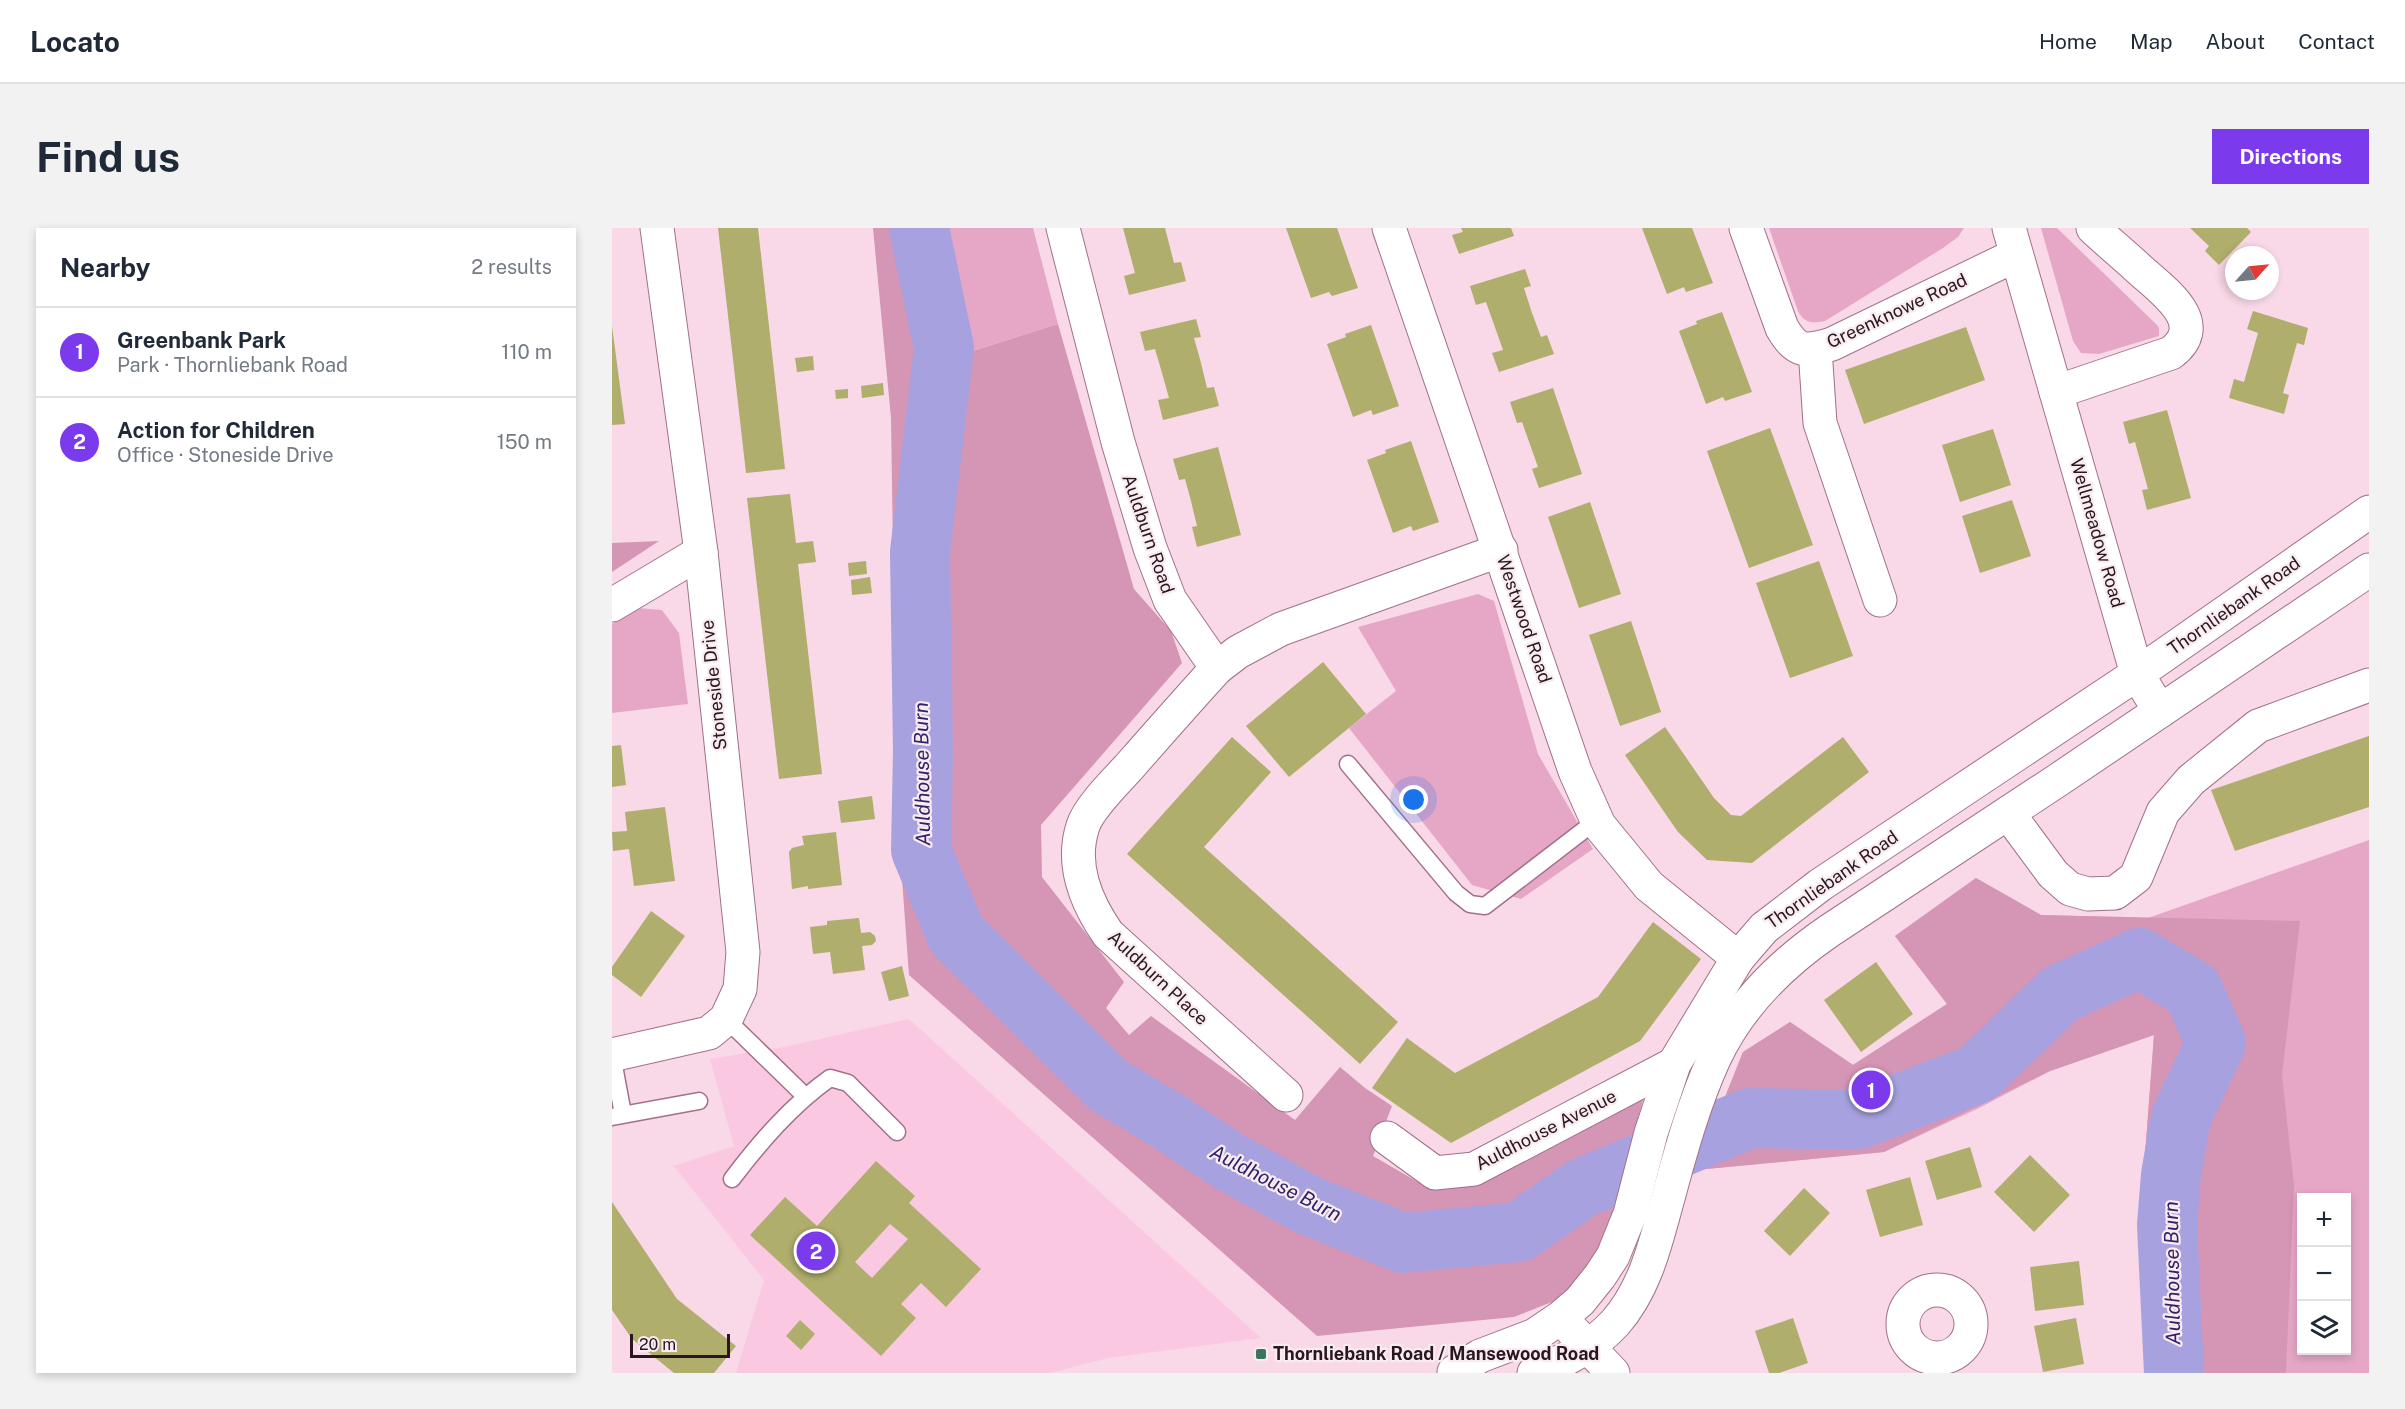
<!DOCTYPE html>
<meta charset="utf-8">
<style>
:root{--surface:#fff;--page:#f2f2f3;--text:#1f2937;--muted:#747a83;--line:#e0e1e3;--accent:#7c3aed}
body{margin:0;font-family:"Public Sans",sans-serif;background:var(--page);color:var(--text)}
.controls{position:absolute;right:18px;bottom:18px;display:grid;overflow:hidden;border-radius:0px;box-shadow:0 3px 9px #0003}
.controls button{width:54px;height:54px;display:grid;place-items:center;padding:0;border:0;border-bottom:2px solid var(--line);background:var(--surface);color:var(--text);font:30px sans-serif}
.compass{position:absolute;left:1613px;top:18px;width:54px;height:54px;border-radius:50%;background:var(--surface);box-shadow:0 3px 9px #0003;rotate:63deg}
.scale{position:absolute;left:18px;bottom:15px;width:100px;box-sizing:border-box;padding-left:6px;border:3px solid #291620;border-top:0;font-size:16px;line-height:21px;white-space:nowrap;color:#291620;-webkit-text-stroke:4px #f8ecf1;paint-order:stroke}
.you{position:absolute;left:802px;top:572px;width:21px;height:21px;margin:-15px;border:4px solid #fff;border-radius:50%;background:#1a73e8;box-shadow:0 0 0 9px #1a73e833}
.badge{display:grid;place-items:center;width:39px;height:39px;border-radius:50%;background:var(--accent);color:#fff;font-size:20px;font-weight:700}
.pin{position:absolute;translate:-50% -50%;border:3px solid #fff;box-shadow:0 2px 6px #0006}
.list{margin:0;padding:0;list-style:none}
h2{display:flex;justify-content:space-between;align-items:center;height:78px;margin:0;padding:0 24px;font-size:26px}
h2 small{font-size:20px;font-weight:400;color:var(--muted)}
.list li{display:grid;grid-template-columns:39px 1fr auto;gap:18px;align-items:center;box-sizing:border-box;height:90px;padding:0 24px;border-top:2px solid var(--line)}
.list b{display:block;font-size:22px;white-space:nowrap}
.list p{margin:0;font-size:20px;white-space:nowrap;color:var(--muted)}
.list em{font-size:20px;font-style:normal;color:var(--muted)}
.icon{flex:none;width:33px;height:33px;fill:none;stroke:currentColor;stroke-width:2;stroke-linecap:round;stroke-linejoin:round}
.map{position:relative;flex:none;width:1757px;height:1145px;overflow:hidden;border-radius:0px}
header{display:flex;align-items:center;gap:36px;box-sizing:border-box;height:84px;padding:0 30px;background:var(--surface);border-bottom:2px solid var(--line)}
header strong{font-size:28px}
nav{display:flex;gap:33px;margin-inline-start:auto;font-size:21px}
.intro{display:flex;align-items:center;justify-content:space-between;box-sizing:border-box;height:144px;padding:0 36px}
h1{margin:0;font-size:42px}
.button{padding:15px 27px;border-radius:0px;background:var(--accent);color:#fff;font-size:21px;font-weight:700}
main{display:flex;gap:36px;padding:0 36px}
aside{flex:1;background:var(--surface);border-radius:0px;box-shadow:0 3px 9px #0003}
.map>svg:first-child{display:block}
</style>
<header>
<strong>Locato</strong>
<nav><a>Home</a><a>Map</a><a>About</a><a>Contact</a></nav>
</header>
<div class="intro"><h1>Find us</h1><a class="button">Directions</a></div>
<main>
<aside>
<h2>Nearby<small>2 results</small></h2>
<ul class="list">
<li><span class="badge">1</span><div><b>Greenbank Park</b><p>Park · Thornliebank Road</p></div><em>110 m</em></li>
<li><span class="badge">2</span><div><b>Action for Children</b><p>Office · Stoneside Drive</p></div><em>150 m</em></li>
</ul>
</aside>
<div class="map">
<svg width="1757" height="1145" viewBox="0 0 1757 1145">
<rect width="100%" height="100%" fill="#f9d8e8"/>
<polygon fill="#fbc8e1" points="297,791 649,1110 496,1130 438,1145 124,1145 152,1052 62,938 122,918 98,831 172,819"/>
<g fill="#e6a7c7" fill-rule="evenodd">
<path d="M323,0H421L446,96L339,130C338,86 332,43 323,0Z"/>
<path d="M1157,0H1352L1346,9L1331,20L1213,93C1200,96 1192,95 1186,83Z"/>
<polygon points="1429,0 1445,0 1545,97 1547,100 1547,108 1487,126 1469,125 1461,113"/>
<polygon points="866,366 882,373 926,526 981,621 909,671 860,657 737,500 784,463 746,399"/>
<polygon points="25,380 50,382 67,405 76,476 0,485 0,396"/>
<path d="M1757,612V1145H1540V1075L1548,940H1532L1542,807L1438,843L1367,880L1272,924L1084,942L1131,824L1178,794L1241,837L1335,776L1283,708L1364,650L1429,687L1536,690ZM1690,970H1734V1122H1690Z"/>
</g>
<g fill="#d595b5">
<polygon points="261,0 291,0 313,154 298,334 296,585 285,587 279,190"/>
<polygon points="446,96 522,361 559,403 570,435 429,597 430,649 512,754 494,780 517,807 539,788 683,892 728,839 753,860 780,878 761,928 806,954 852,956 1033,864 988,1032 945,1072 902,1089 705,1108 297,747 288,623 325,613 322,385 327,262 340,173 339,130"/>
<polygon points="47,313 0,344 0,315"/>
<polygon points="1364,650 1429,687 1688,693 1670,847 1682,957 1674,1145 1540,1145 1540,1075 1548,940 1532,940 1542,807 1438,843 1272,924 1084,942 1131,824 1178,794 1241,837 1335,776 1283,708"/>
</g>
<g fill="none" stroke-linecap="round" stroke-linejoin="round">
<polyline stroke="#a7a2df" stroke-width="60" points="307,0 332,120 308,324 311,523 309,622 344,706 497,858 553,891 618,934 696,977 791,1015 907,1004 970,960 1138,890 1244,892 1365,846 1448,766 1527,730 1581,762 1604,815 1569,889 1559,947 1555,997 1562,1145"/>
</g>
<g fill="#afae6c" fill-rule="evenodd">
<polygon points="106,0 146,0 173,241 134,245"/>
<polygon points="511,0 553,0 562,35 569,34 574,53 517,67 512,48 523,45"/>
<polygon points="674,0 725,0 746,60 720,68 717,64 699,70"/>
<polygon points="849,0 899,0 902,8 847,26 840,7 851,4"/>
<polygon points="1030,0 1080,0 1101,55 1074,64 1072,59 1055,66"/>
<polygon points="1578,0 1635,0 1639,4 1607,37 1593,23 1597,18"/>
<polygon points="913,41 919,58 912,60 920,85 929,109 935,107 942,126 887,144 880,125 891,122 874,74 864,77 858,58"/>
<polygon points="1641,83 1696,100 1692,117 1685,115 1671,165 1677,167 1672,186 1617,170 1622,151 1632,154 1646,105 1635,101"/>
<polygon points="1110,84 1140,164 1113,173 1111,169 1094,176 1067,103 1085,96 1084,93"/>
<polygon points="584,91 589,109 582,110 589,135 595,160 602,159 607,178 551,192 546,172 557,170 550,145 543,121 533,123 528,104"/>
<polygon points="759,97 787,178 761,187 759,182 741,189 715,116 734,109 733,106"/>
<polygon points="0,98 13,196 0,197"/>
<polygon points="1354,99 1373,152 1252,196 1233,142"/>
<polygon points="201,128 202,142 185,144 183,130"/>
<polygon points="271,155 272,167 250,170 249,158"/>
<polygon points="941,160 970,246 927,260 920,241 926,239 910,194 905,195 898,174"/>
<polygon points="236,161 236,170 224,171 223,162"/>
<polygon points="1555,182 1579,270 1535,282 1530,262 1536,261 1523,214 1517,216 1511,194"/>
<polygon points="1158,200 1201,317 1137,340 1095,223"/>
<polygon points="1381,201 1399,257 1348,274 1330,217"/>
<polygon points="799,213 827,294 801,303 799,298 781,305 755,232 774,225 773,222"/>
<polygon points="606,219 629,307 585,319 580,299 585,298 579,273 573,251 567,252 561,231"/>
<polygon points="178,266 184,315 201,313 204,334 186,336 210,546 167,551 135,270"/>
<polygon points="1400,272 1419,328 1368,345 1350,288"/>
<polygon points="978,274 1009,366 967,380 936,289"/>
<polygon points="254,333 255,346 237,348 236,335"/>
<polygon points="1207,333 1241,428 1178,450 1144,355"/>
<polygon points="258,349 260,365 240,367 239,352"/>
<polygon points="1019,393 1049,484 1008,498 977,407"/>
<polygon points="711,434 754,486 677,549 634,498"/>
<polygon points="1053,499 1102,570 1119,587 1129,588 1231,509 1257,544 1140,635 1095,632 1066,604 1013,527"/>
<polygon points="1757,508 1757,579 1623,623 1599,562"/>
<polygon points="620,509 659,544 592,619 786,794 748,836 515,626"/>
<polygon points="9,517 14,557 0,559 0,518"/>
<polygon points="260,568 263,591 229,595 226,573"/>
<polygon points="53,579 63,653 22,658 17,621 1,623 0,604 15,603 13,584"/>
<polygon points="224,604 230,657 196,661 196,658 180,661 177,624 180,620 192,617 190,608"/>
<polygon points="39,683 73,708 29,769 0,747 0,739"/>
<polygon points="247,690 249,705 258,704 263,708 264,713 260,717 250,718 253,742 221,746 218,724 201,726 198,699 215,697 215,693"/>
<polygon points="1041,694 1089,731 1028,813 839,915 760,860 795,810 843,845 986,769"/>
<polygon points="1264,734 1301,786 1249,824 1212,772"/>
<polygon points="290,738 297,768 277,773 269,744"/>
<polygon points="1358,919 1370,959 1325,972 1313,933"/>
<polygon points="1418,927 1458,967 1422,1004 1382,964"/>
<path d="M264,933L303,968L297,975L369,1041L334,1079L309,1055L289,1076L304,1090L269,1128L138,1007L173,969L205,998ZM278,996L296,1011L260,1050L243,1034Z"/>
<polygon points="1298,949 1311,997 1268,1009 1254,962"/>
<polygon points="1192,960 1218,985 1178,1028 1152,1003"/>
<polygon points="0,974 65,1071 124,1118 102,1145 62,1145 20,1111 0,1082"/>
<polygon points="1467,1033 1472,1077 1423,1083 1418,1039"/>
<polygon points="1181,1090 1196,1135 1167,1145 1157,1145 1143,1103"/>
<polygon points="1464,1090 1472,1136 1431,1144 1422,1098"/>
<polygon points="188,1092 203,1106 189,1122 174,1108"/>
</g>
<g fill="none" stroke-linecap="round" stroke-linejoin="round">
<defs>
<g id="lane">
<polyline points="736,536 844,665 858,676 873,678 985,592"/>
<polyline points="114,791 193,868"/>
<polyline points="0,827 11,886"/>
<polyline points="0,889 87,873"/>
<path d="M120,951C149,913 179,878 218,850L236,855L285,904"/>
</g>
<g id="street">
<polyline points="451,0 506,214 538,320 558,372 605,440 626,424 669,401 889,322"/>
<polyline points="777,0 963,543 987,597 1037,658 1126,730"/>
<path d="M1134,0L1170,100C1185,125 1193,124 1220,116L1404,27"/>
<polyline points="1397,0 1525,446 1548,483"/>
<polyline points="1203,121 1208,195 1268,372"/>
<path d="M1444,164L1559,125C1599,95 1550,62 1527,41C1512,27 1496,14 1481,0"/>
<polyline points="0,377 89,324"/>
<path d="M605,440C575,473 545,507 516,540C503,554 476,581 471,598C458,637 474,674 496,706L674,867"/>
<polyline points="1396,585 1441,646 1458,661 1476,666 1503,665 1524,649 1551,584 1579,552 1646,498 1757,457"/>
<polyline points="0,827 97,805 114,791 128,761 131,724 89,324 45,0"/>
<polyline points="775,910 823,945 862,941 1062,836"/>
<circle cx="1325" cy="1096" r="34"/>
</g>
<g id="secondary">
<polyline points="960,1102 1001,1145"/>
<polyline points="842,1144 868,1128 923,1107 948,1090 968,1073 988,1048 1001,1028 1018,986 1039,905 1062,836 1126,730 1152,700 1208,657 1525,446 1757,284"/>
<path d="M922,1145C951,1134 982,1118 1003,1095C1034,1060 1044,1013 1056,970C1069,922 1082,875 1102,831C1127,777 1169,736 1217,703L1446,552L1757,342"/>
</g>
</defs>
<use href="#lane" stroke="#a2708a" stroke-width="19"/>
<use href="#street" stroke="#a2708a" stroke-width="35"/>
<use href="#secondary" stroke="#a2708a" stroke-width="35"/>
<use href="#lane" stroke="#fff" stroke-width="16"/>
<use href="#street" stroke="#fff" stroke-width="33"/>
<use href="#secondary" stroke="#fff" stroke-width="33"/>
</g>
<rect fill="#39755f" stroke="#f8ecf1" stroke-width="2" x="643" y="1120" width="12" height="12" rx="3"/>
<g text-anchor="middle" stroke-width="4.5" stroke-linejoin="round" paint-order="stroke">
<g font-size="18" fill="#291620" stroke="#f8ecf1">
<text transform="translate(1285 83) rotate(-25)" y="6">Greenknowe Road</text>
<text transform="translate(1485 305) rotate(74)" y="6">Wellmeadow Road</text>
<text transform="translate(536 306) rotate(71)" y="6">Auldburn Road</text>
<text transform="translate(1622 378) rotate(-35)" y="6">Thornliebank Road</text>
<text transform="translate(912 391) rotate(71)" y="6">Westwood Road</text>
<text transform="translate(102 457) rotate(-96)" y="6">Stoneside Drive</text>
<text transform="translate(1220 652) rotate(-35)" y="6">Thornliebank Road</text>
<text transform="translate(546 750) rotate(43)" y="6">Auldburn Place</text>
<text transform="translate(934 902) rotate(-27)" y="6">Auldhouse Avenue</text>
</g>
<g font-size="18" font-weight="bold" fill="#291620" stroke="#f8ecf1" text-anchor="start">
<text x="661" y="1132">Thornliebank Road / Mansewood Road</text>
</g>
<g font-size="20" font-style="italic" fill="#302168" stroke="#f8ecf1">
<text transform="translate(310 546) rotate(-91)" y="7">Auldhouse Burn</text>
<text transform="translate(664 955) rotate(27)" y="7">Auldhouse Burn</text>
<text transform="translate(1560 1045) rotate(-91)" y="7">Auldhouse Burn</text>
</g>
</g>
</svg>
<div class="controls">
<button>+</button>
<button>−</button>
<button><svg class="icon" aria-label="layers" viewBox="0 0 24 24"><path d="M12 4l9 5-9 5-9-5zM3 14l9 5 9-5"/></svg></button>
</div>
<svg class="compass" viewBox="-18 -18 36 36"><path d="M0-13l5 13h-10z" fill="#e53935"/><path d="M0 13l5-13h-10z" fill="#747a83"/></svg>
<div class="scale">20 m</div>
<div class="you"></div>
<div class="pin badge" style="left:1259px;top:862px">1</div>
<div class="pin badge" style="left:204px;top:1023px">2</div>
</div>
</main>
